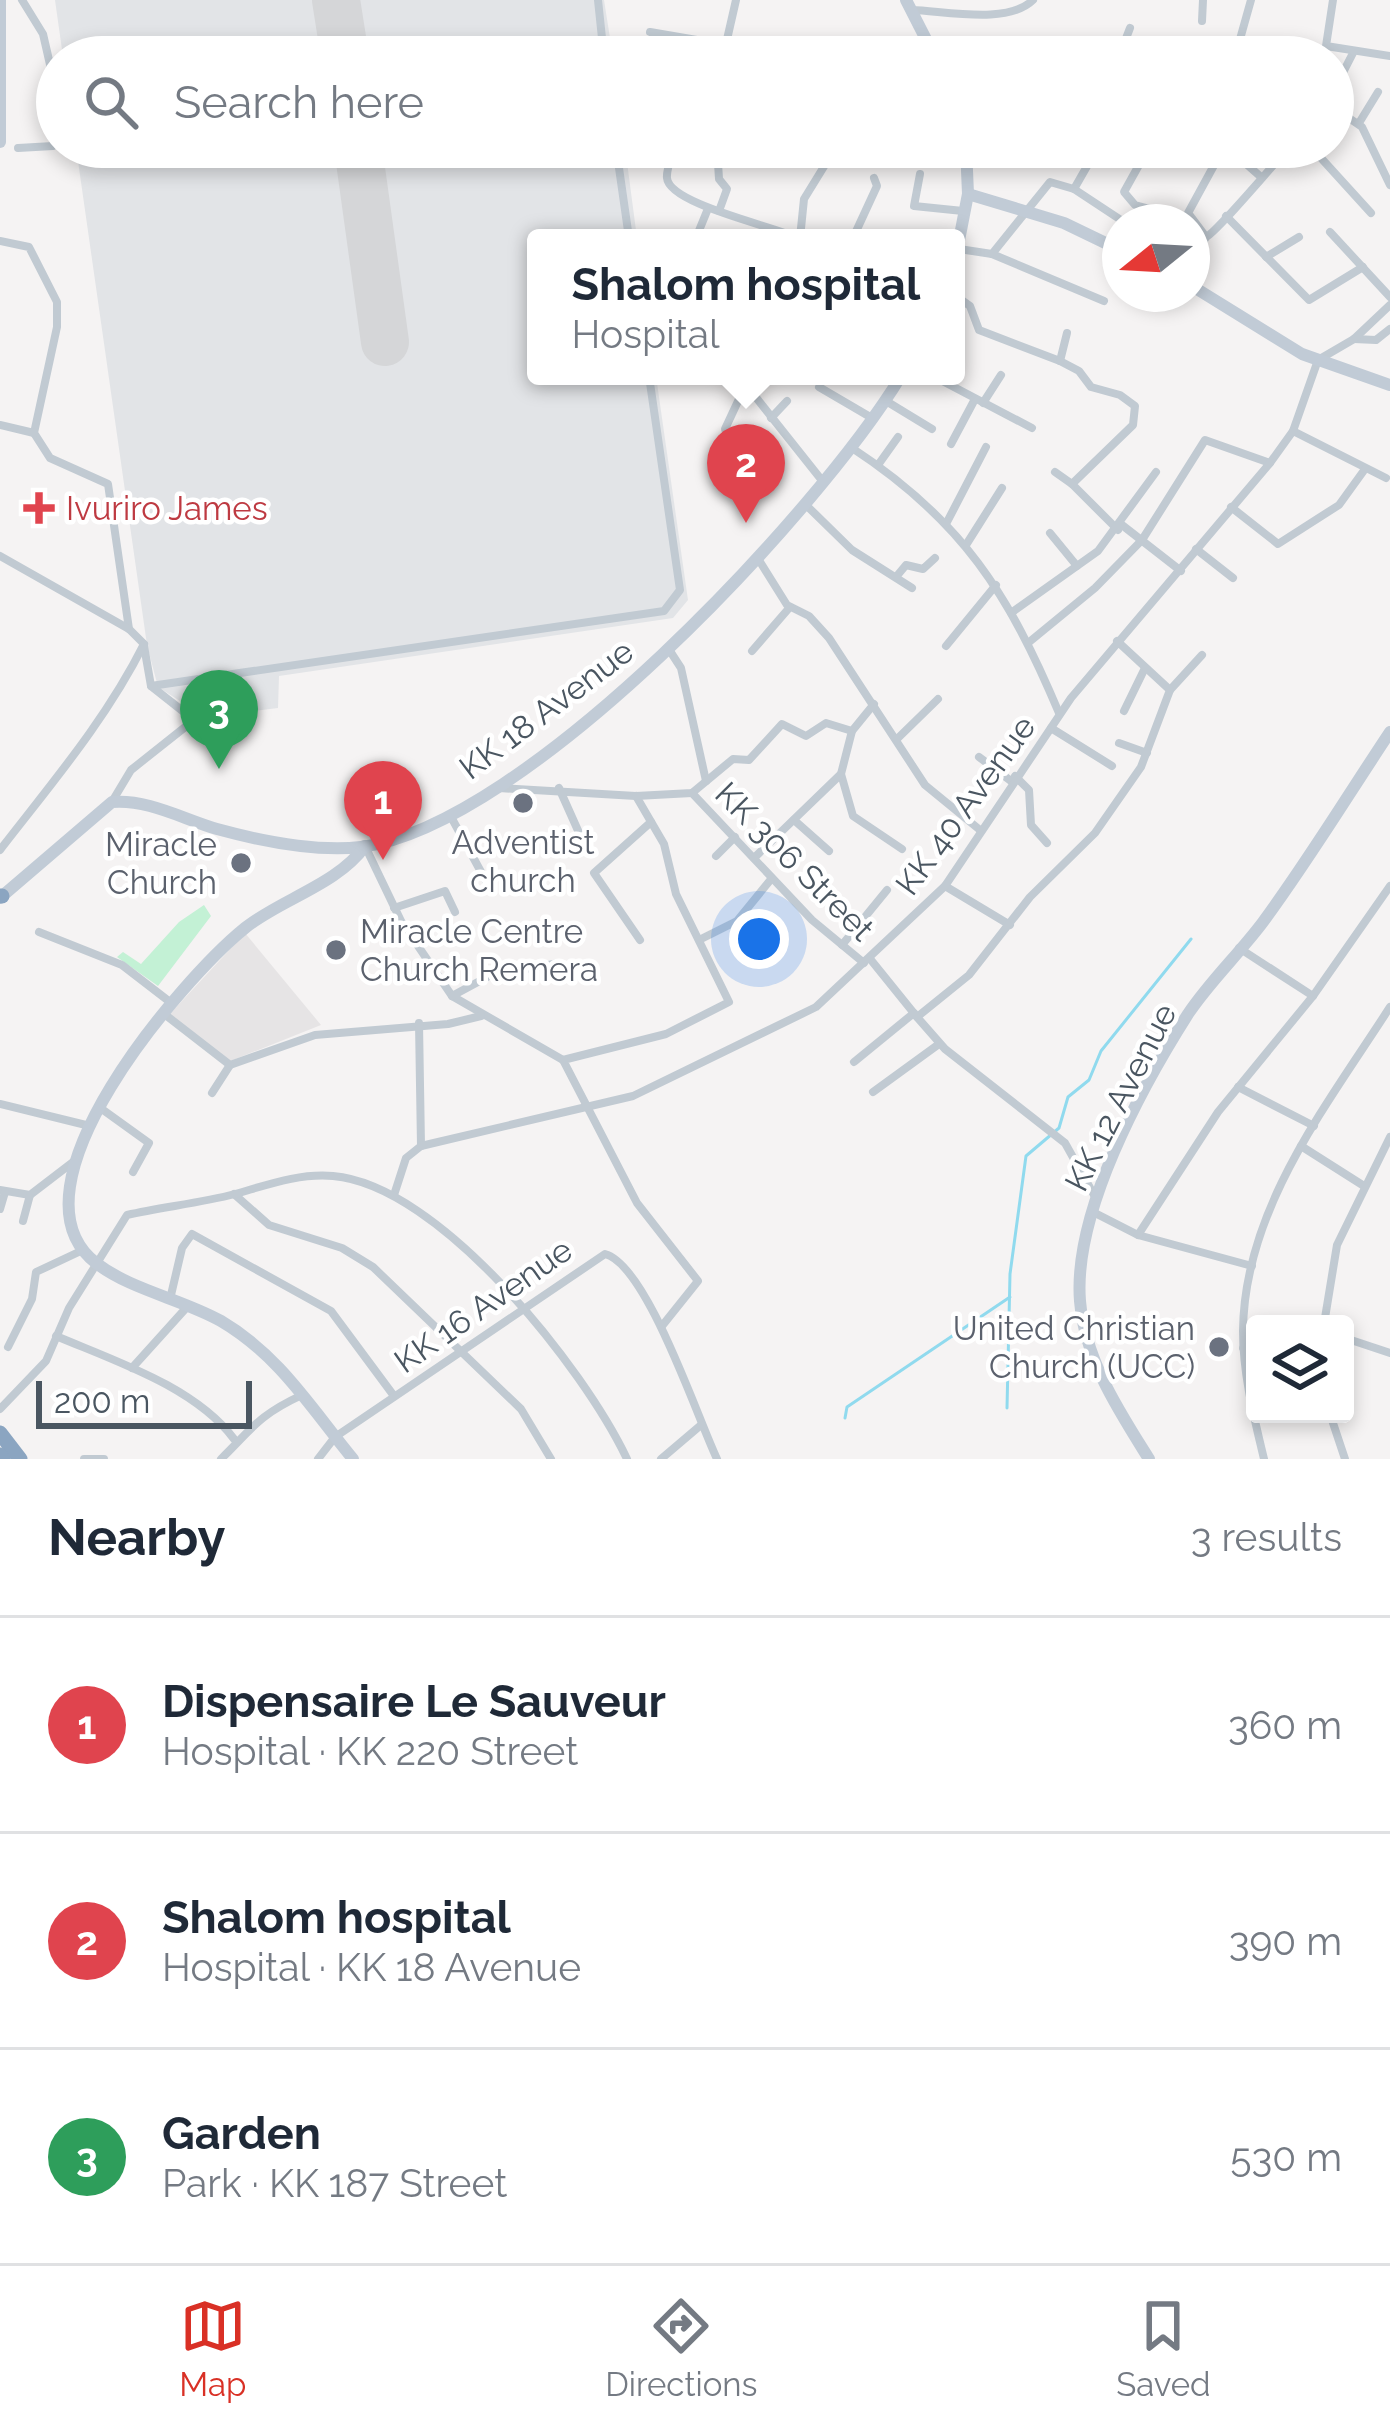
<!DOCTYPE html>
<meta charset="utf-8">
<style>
:root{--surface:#fff;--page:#f2f2f3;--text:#1f2937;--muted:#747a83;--line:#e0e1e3;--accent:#d93025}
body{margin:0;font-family:Raleway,sans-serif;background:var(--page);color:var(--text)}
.controls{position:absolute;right:36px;bottom:36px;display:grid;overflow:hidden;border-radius:12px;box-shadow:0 6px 18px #0003}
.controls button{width:108px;height:108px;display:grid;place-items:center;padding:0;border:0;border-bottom:3px solid var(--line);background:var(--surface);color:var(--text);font:60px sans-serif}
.compass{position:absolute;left:1102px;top:204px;width:108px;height:108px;border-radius:50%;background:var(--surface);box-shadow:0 6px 18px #0003;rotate:252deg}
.scale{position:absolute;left:36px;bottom:30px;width:216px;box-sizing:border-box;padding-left:12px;border:6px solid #4a5661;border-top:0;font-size:33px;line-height:42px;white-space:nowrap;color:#4a5661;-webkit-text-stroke:9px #fff;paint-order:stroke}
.you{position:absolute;left:759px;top:939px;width:42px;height:42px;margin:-30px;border:9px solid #fff;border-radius:50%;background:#1a73e8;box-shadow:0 0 0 18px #1a73e833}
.badge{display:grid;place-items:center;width:78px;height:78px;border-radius:50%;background:var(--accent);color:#fff;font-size:39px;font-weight:700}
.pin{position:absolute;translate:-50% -99px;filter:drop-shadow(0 3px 6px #0008)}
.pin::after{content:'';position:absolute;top:63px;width:42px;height:36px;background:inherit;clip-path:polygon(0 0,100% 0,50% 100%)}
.popup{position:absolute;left:527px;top:229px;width:438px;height:156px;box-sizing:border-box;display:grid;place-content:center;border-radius:12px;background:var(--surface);filter:drop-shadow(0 3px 9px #0005);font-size:39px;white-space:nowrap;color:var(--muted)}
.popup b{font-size:45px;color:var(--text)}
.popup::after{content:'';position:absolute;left:50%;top:100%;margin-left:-24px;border:24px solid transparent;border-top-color:var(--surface)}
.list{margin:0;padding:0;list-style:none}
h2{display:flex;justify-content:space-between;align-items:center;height:156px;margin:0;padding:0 48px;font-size:51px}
h2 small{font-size:39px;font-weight:400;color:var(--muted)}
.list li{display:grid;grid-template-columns:78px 1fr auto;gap:36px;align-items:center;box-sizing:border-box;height:216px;padding:0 48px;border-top:3px solid var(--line)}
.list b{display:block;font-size:45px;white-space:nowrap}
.list p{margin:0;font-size:39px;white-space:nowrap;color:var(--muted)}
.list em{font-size:39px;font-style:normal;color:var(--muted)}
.icon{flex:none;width:66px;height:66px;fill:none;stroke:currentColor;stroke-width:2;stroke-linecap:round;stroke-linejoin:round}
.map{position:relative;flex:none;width:1390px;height:1459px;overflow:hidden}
.search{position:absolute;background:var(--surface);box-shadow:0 6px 18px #0003;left:36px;right:36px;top:36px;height:132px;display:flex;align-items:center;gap:30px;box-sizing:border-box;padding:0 42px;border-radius:66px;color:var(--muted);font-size:45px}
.sheet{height:804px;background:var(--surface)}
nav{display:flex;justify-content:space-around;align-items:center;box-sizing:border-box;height:168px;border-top:3px solid var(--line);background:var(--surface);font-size:33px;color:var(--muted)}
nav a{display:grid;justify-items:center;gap:6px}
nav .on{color:var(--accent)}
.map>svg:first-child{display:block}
</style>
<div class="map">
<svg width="1390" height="1459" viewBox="0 0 1390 1459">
<rect width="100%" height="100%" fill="#f5f3f3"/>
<polygon fill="#e6e4e5" points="245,933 321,1025 228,1062 168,1016"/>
<g fill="#e2e4e7">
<polygon points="55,0 604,0 613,57 63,57"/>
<polygon points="76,147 625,147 637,238 536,238 536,376 656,376 688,600 673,618 279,676 278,708 205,717 158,687 147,645"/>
</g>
<polygon fill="#c3f1d5" points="204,905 211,916 158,986 117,957 123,952 141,964 179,922"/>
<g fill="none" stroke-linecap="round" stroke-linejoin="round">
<g stroke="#90daee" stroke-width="3">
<polyline points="1007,1408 1010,1274 1026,1156 1059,1128 1068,1097 1089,1080 1101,1051 1191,939"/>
<polyline points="845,1418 847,1407 1010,1297"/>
</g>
<g stroke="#d5d6d8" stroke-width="48">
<polyline points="336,0 345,57"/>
<polyline points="358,147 385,342"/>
</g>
<g stroke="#c1cad2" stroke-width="8">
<polyline points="22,0 43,34 57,95"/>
<polyline points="598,0 604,57"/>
<polyline points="1333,0 1326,46 1390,56"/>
<path d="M912,10C945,11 1008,25 1033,0"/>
<polyline points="1202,21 1203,0"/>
<polyline points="650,32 755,50"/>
<polyline points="1092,53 1125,41 1130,28"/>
<polyline points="723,57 736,0"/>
<polyline points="811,57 821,45 862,57"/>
<polyline points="1074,57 1080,51 1093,54"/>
<polyline points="1235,57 1251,0"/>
<polyline points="1333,92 1353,53"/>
<polyline points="1333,107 1362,127 1390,185"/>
<polyline points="1359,123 1378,92"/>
<polyline points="616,147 629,238"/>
<polyline points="717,147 719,179 727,189 719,211"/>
<polyline points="773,147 784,147"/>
<polyline points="1149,147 1124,192 1135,205 1191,220"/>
<polyline points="1227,147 1261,177"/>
<polyline points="1311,147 1371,213"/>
<polyline points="18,148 53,146 57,117"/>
<path d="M674,149C672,157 666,169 667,178C669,204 773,226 798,238"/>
<polyline points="920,174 914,206 963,211"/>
<polyline points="1074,189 1124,222"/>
<polyline points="1226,216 1309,300 1363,267"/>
<polyline points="1330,232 1390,297"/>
<polyline points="1206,237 1188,213 1224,147"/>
<polyline points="696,238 707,211"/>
<polyline points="800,238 804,199 828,160"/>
<polyline points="853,238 877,186 874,178"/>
<polyline points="0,241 29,247 57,302 57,327 34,433 50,458 108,484 129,629"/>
<polyline points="959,249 992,254 1050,182 1074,189 1098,147"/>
<polyline points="992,254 1104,301"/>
<polyline points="1266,257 1299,237"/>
<path d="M1192,261L1206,237C1216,233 1275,162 1290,147"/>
<polyline points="956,296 970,306 979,330 1060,361 1079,371 1091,387 1120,395 1135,406 1133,425 1072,484 1118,530"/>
<polyline points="1354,339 1376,340 1390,329"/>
<polyline points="1060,361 1067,333"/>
<polyline points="739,376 824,483"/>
<polyline points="933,376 1032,428"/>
<polyline points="819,387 872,418"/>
<polyline points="886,401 932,429"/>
<polyline points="983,403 1001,375"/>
<polyline points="771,418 787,401"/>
<polyline points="0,425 34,433"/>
<polyline points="1293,431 1386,478"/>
<polyline points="951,444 975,399"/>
<path d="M852,448C962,520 1009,594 1059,713"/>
<polyline points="878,465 898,437"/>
<polyline points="739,466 725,429 746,384"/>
<polyline points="1055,472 1072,484"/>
<polyline points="805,504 852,550 912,588"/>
<polyline points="1231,507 1278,544 1339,505 1365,469"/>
<polyline points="946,524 986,447"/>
<polyline points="1122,525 1181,571"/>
<polyline points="1050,533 1077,566"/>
<polyline points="966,545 1002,488"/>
<polyline points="1196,549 1233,578"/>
<polyline points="0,556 129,629 144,644"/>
<polyline points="757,557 787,605 809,616 829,638 925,785 980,830"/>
<polyline points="896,577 906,565 923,569 935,558"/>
<polyline points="1011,613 1098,551 1156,472"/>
<polyline points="1028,643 1095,588 1142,540 1205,440 1270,463"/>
<polyline points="946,646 996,585"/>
<polyline points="668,648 681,668 706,781"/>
<polyline points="752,651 790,607"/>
<polyline points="151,686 664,611 680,590 649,376"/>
<polyline points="1170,690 1202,655"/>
<polyline points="1124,711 1144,670"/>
<polyline points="1051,728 1112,766"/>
<polyline points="897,739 938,699"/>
<polyline points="1119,743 1147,753"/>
<polyline points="979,757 1011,781"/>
<polyline points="841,774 853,816 902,849"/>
<polyline points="1015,776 1029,790 1031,825 1047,843"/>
<polyline points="499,788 636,796 692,793 733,759 749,760 782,724 806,736 826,723 852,731"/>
<polyline points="559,788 580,835"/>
<polyline points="692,793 812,920 864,963"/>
<polyline points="636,796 664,844 676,894 729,1002 666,1034 563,1060 637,1203 698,1281 662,1326"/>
<polyline points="113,800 131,770 194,720 151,686 144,646"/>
<polyline points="450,815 486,881"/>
<polyline points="794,820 829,851"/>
<polyline points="365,846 401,921 452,996 563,1060"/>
<path d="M0,850C51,784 106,720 144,644"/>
<polyline points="716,856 735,837"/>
<polyline points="754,858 841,774 852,731 874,704"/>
<polyline points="945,886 1010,925"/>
<polyline points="394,908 445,891 455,912"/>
<polyline points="39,932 122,965 170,1002"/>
<polyline points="640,940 594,873 651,822"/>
<polyline points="699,940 737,921 772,878"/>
<polyline points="842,945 887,890"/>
<polyline points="1239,948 1313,996"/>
<polyline points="871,960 917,1017 969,975 1030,897 1095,833 1141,767 1170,690 1117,641"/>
<polyline points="452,996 489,976 559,963"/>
<polyline points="163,1013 230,1065 315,1035 448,1024 481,1016"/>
<polyline points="917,1017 945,1049 1065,1143 1094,1195"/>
<polyline points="419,1023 421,1146"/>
<polyline points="854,1062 914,1013"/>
<polyline points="1238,1087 1314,1126"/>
<polyline points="873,1092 939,1044"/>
<polyline points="212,1093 230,1065"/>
<polyline points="0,1104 90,1126"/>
<polyline points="99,1107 149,1143 133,1172"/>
<polyline points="1301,1146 1364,1186"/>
<polyline points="0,1190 30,1195 77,1159"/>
<polyline points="234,1194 269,1225 342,1248 373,1267 521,1409 551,1459"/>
<polyline points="394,1195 406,1158 421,1146 633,1096 816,1007 945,886 1071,698 1270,463 1293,431 1318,360 1354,339 1390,305"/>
<polyline points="0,1209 5,1192"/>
<polyline points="1091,1211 1138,1235 1252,1266"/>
<polyline points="23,1221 30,1195"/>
<polyline points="1138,1235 1218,1112 1313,996 1390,886"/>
<polyline points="171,1295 182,1248 192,1234 331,1311 394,1396"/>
<polyline points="1324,1324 1337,1245 1390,1137"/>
<path d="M56,1336C115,1361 195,1387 234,1439"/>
<polyline points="1345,1338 1390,1353"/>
<polyline points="8,1347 32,1299 36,1272 83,1250"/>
<polyline points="1243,1348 1255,1350"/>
<polyline points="132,1368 187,1307"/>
<path d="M0,1409L46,1361L69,1308L127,1215C163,1207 200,1203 235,1194C267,1185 299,1173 333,1176C440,1185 584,1368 627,1459"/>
<polyline points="1330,1414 1345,1459"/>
<polyline points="84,1459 104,1459"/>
<path d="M221,1459C252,1429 257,1416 302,1395"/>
<path d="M318,1459L335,1437L605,1254C647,1265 697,1417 717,1459"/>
<polyline points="661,1459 701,1425"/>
<path d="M1264,1459C1254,1417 1243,1375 1243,1331C1244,1209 1327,1105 1390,1007"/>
</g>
<g stroke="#c1cbd6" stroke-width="12">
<polyline points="906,0 935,57"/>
<polyline points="0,142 0,0"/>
<polyline points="968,194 1064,223 1120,250"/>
<polyline points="956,256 968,194 966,147"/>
<polyline points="1192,286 1302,354 1390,385"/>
<path d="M0,898L112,802C148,799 183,819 217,829C261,841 315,852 361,847C526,826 817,514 901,376"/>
<path d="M353,1459C311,1408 279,1355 221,1321C182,1299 131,1290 96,1263C0,1189 182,979 245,928C281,899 337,885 365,846"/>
<path d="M1149,1459C1119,1411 1085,1360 1080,1301C1073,1213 1141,1088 1188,1014C1210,981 1239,954 1263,922C1308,861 1348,795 1390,732"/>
</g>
<g stroke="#8ba5c1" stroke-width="15">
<polyline points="0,896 2,896"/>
<polyline points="0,1433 20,1459"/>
<polyline points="0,1455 3,1459"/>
</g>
</g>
<path fill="#e0444e" stroke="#fff" stroke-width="4.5" d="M33 490h12v12h12v12h-12v12h-12v-12h-12v-12h12z"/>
<g fill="#6b7280" stroke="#fff" stroke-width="4.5">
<circle cx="523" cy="803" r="12"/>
<circle cx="241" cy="863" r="12"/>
<circle cx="336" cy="950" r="12"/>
<circle cx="1219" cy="1347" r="12"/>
</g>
<g text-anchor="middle" stroke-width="9" stroke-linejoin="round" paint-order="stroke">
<g font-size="33" fill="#be3a42" stroke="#fff" text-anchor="start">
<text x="66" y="520">Ivuriro James</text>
</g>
<g font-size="33" fill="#4a5661" stroke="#fff">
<text transform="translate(546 709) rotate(-37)" y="12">KK 18 Avenue</text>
<text transform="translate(965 805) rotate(-54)" y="12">KK 40 Avenue</text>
<text transform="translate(795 861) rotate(45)" y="12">KK 306 Street</text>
<text transform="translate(1120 1097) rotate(-63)" y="12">KK 12 Avenue</text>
<text transform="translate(483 1305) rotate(-35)" y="12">KK 16 Avenue</text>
</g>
<g font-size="33" fill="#5b616d" stroke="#fff" text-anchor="end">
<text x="523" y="854" text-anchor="middle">Adventist<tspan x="523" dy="38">church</tspan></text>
<text x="217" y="856">Miracle<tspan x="217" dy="38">Church</tspan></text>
<text x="360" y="943" text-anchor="start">Miracle Centre<tspan x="360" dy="38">Church Remera</tspan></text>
<text x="1195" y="1340">United Christian<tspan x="1195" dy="38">Church (UCC)</tspan></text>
</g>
</g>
</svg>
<div class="controls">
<button><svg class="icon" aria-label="layers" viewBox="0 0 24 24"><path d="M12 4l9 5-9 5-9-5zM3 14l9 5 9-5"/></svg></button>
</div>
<svg class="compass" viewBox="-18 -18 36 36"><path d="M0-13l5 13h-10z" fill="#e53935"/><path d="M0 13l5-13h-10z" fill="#747a83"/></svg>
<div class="scale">200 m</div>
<div class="you"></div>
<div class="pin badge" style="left:383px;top:860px;background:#e0444e">1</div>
<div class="pin badge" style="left:746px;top:523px;background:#e0444e">2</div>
<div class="popup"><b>Shalom hospital</b>Hospital</div>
<div class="pin badge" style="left:219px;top:769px;background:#2e9e5b">3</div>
<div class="search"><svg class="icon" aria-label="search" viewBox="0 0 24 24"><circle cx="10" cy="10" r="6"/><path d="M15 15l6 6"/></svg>Search here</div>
</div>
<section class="sheet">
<h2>Nearby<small>3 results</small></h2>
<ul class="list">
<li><span class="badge" style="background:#e0444e">1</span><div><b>Dispensaire Le Sauveur</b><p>Hospital · KK 220 Street</p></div><em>360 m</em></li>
<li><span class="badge" style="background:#e0444e">2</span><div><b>Shalom hospital</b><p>Hospital · KK 18 Avenue</p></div><em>390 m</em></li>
<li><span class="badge" style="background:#2e9e5b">3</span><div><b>Garden</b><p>Park · KK 187 Street</p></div><em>530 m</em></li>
</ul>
</section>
<nav>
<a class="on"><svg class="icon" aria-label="map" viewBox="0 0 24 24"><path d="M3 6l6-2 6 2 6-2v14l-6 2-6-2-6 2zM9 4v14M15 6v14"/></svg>Map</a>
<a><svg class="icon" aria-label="directions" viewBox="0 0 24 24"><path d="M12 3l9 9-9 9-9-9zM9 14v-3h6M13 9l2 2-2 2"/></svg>Directions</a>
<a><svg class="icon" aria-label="saved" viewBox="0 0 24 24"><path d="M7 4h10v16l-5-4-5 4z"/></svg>Saved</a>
</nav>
